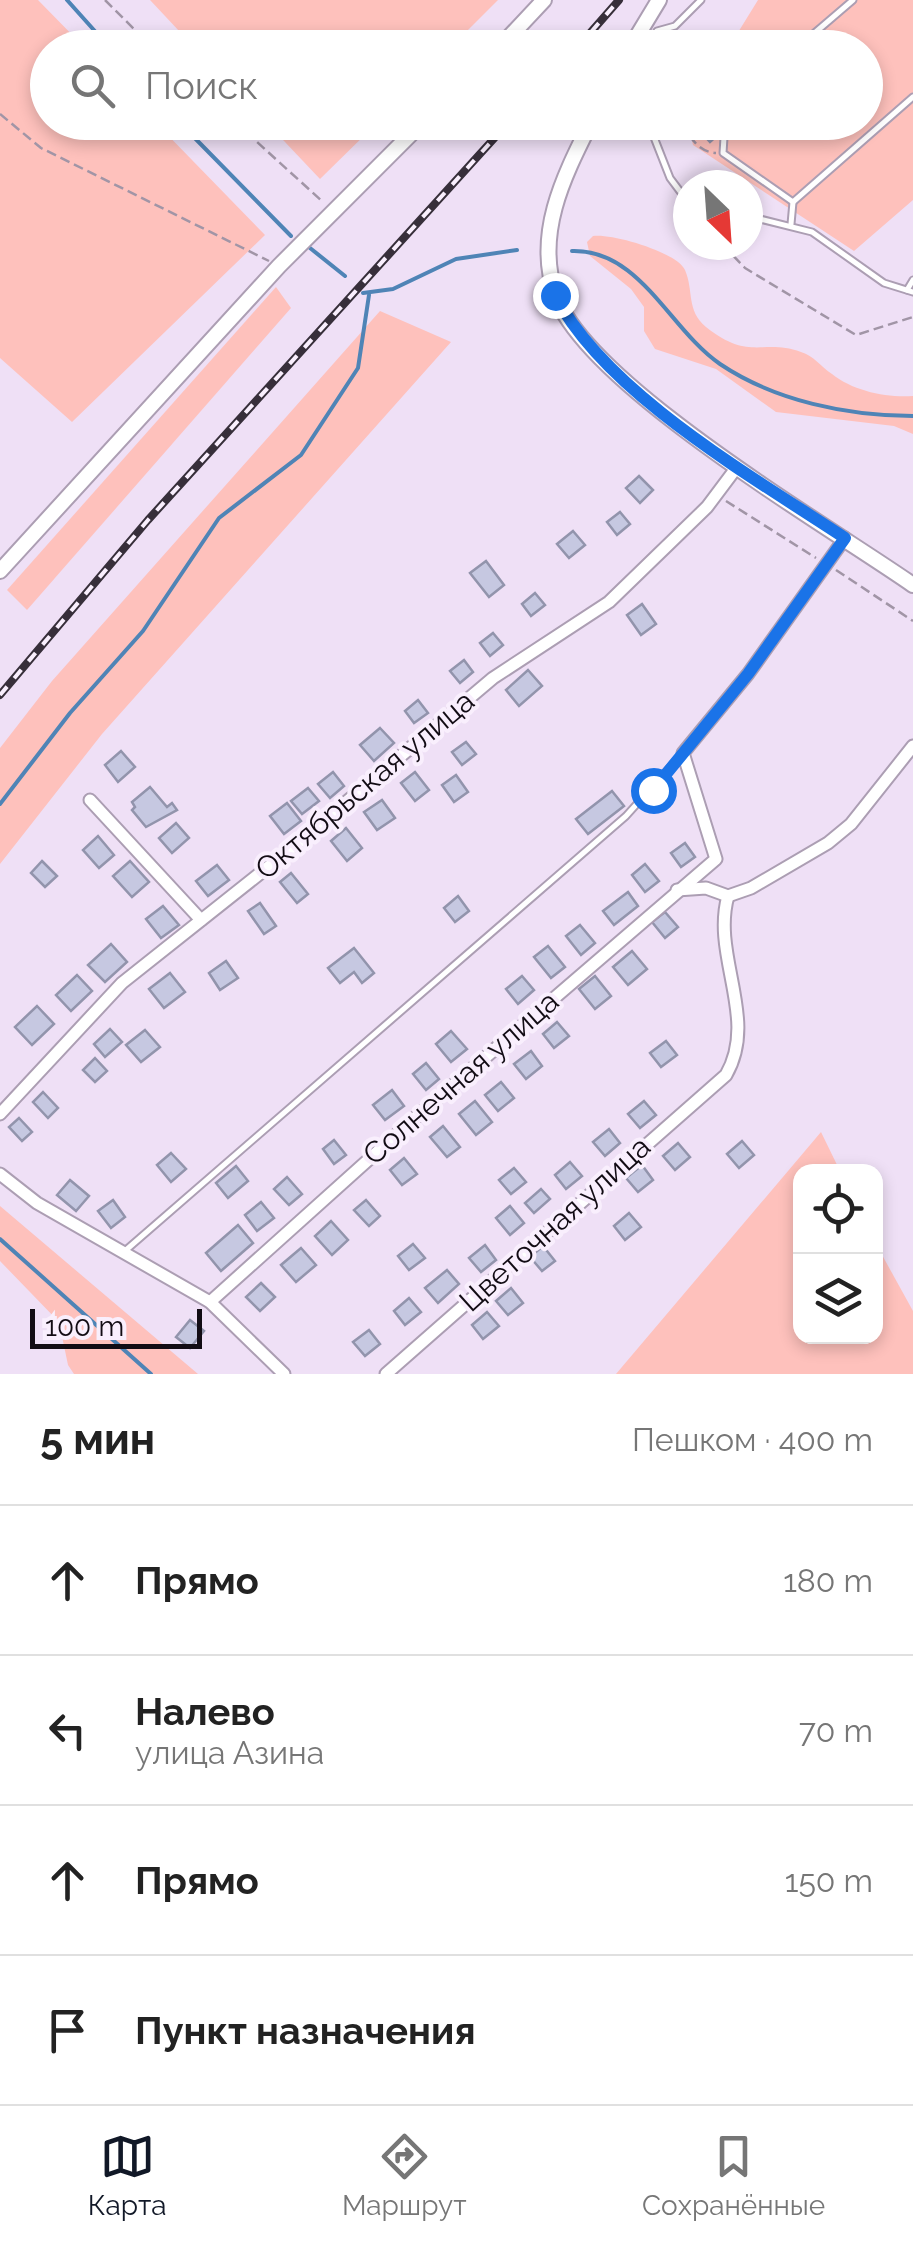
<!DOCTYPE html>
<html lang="ru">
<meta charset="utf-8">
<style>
:root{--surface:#fff;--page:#f2f2f2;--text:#222;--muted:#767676;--line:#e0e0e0;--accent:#111827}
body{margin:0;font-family:Raleway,sans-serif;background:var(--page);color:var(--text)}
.controls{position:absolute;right:30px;bottom:30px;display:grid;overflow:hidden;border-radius:20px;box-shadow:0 5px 15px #0003}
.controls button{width:90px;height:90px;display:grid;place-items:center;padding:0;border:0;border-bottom:2px solid var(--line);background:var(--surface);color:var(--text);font:50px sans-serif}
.compass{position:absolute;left:673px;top:170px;width:90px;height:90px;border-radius:50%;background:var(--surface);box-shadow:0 5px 15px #0003;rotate:155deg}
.scale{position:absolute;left:30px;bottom:25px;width:172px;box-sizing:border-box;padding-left:10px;border:5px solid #120c14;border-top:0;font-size:28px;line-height:35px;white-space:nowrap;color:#120c14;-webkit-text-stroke:8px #f9effd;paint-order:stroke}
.stop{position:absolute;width:30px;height:30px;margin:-22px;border:8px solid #1a73e8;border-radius:50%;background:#fff}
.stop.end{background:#1a73e8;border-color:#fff;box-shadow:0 2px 10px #0008}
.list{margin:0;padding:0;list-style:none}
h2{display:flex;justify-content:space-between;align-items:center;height:130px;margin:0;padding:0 40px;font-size:42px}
h2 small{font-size:32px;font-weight:400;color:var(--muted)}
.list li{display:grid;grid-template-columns:65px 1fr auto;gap:30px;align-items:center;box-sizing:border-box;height:150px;padding:0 40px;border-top:2px solid var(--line)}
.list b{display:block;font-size:38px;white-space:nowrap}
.list p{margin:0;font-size:32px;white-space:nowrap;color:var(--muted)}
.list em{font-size:32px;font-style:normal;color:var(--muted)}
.icon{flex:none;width:55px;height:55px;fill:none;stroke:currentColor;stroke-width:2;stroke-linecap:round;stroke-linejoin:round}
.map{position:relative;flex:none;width:913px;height:1374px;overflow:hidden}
.search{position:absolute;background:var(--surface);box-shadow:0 5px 15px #0003;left:30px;right:30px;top:30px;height:110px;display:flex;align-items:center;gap:25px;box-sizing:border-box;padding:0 35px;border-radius:55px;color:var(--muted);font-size:38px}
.sheet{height:730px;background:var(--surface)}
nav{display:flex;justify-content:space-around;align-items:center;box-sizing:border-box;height:140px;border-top:2px solid var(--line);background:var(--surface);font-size:28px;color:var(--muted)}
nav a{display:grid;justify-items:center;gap:5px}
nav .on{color:var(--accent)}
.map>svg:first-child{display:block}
</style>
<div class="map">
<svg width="913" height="1374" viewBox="0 0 913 1374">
<rect width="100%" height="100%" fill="#efe0f6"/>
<g fill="#fec1bc">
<polygon points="0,0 38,0 84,47 48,48 48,122 156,123 265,235 72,422 0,358"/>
<polygon points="150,0 498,0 451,47 195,48"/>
<polygon points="758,0 913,0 913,200 854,251 693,145 688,123 866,122 866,48 729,47"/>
<polygon points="267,123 377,123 320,179"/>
<path d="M593,236C611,233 677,252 685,270C694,291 686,310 706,327C750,362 763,338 801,352C814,356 820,366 832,374C853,391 887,398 913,396V434L894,426L776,412L716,369L655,349L644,331V307L631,289L590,256L587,242Z"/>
<polygon points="276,287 291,308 27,610 7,590"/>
<polygon points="380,311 451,342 102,734 0,864 0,748 52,681"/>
<polygon points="821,1132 840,1171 800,1172 800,1336 876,1336 876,1244 913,1311 913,1374 616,1374"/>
<polygon points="0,1206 198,1374 74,1374 68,1365 59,1322 0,1261"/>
</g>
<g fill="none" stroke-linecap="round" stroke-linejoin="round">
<g stroke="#4f84b6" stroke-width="4">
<polyline points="67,0 110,48"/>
<polyline points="179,122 291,236"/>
<polyline points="310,248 345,276"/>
<path d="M572,251C640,249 669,329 720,364C775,401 848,416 913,416"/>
<polyline points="363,293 393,289 456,259 517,250"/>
<polyline points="0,804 70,713 143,631 219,518 301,455 358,368 369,295"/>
<polyline points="0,1239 151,1374"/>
</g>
</g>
<g fill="#c6c8e1" stroke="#9294ac" stroke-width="2.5">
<polygon points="692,122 708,122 719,134 710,142"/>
<polygon points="639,476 653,490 640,503 626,488"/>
<polygon points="620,512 630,524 617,535 607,522"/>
<polygon points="573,531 585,545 569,558 557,544"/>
<polygon points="486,561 504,585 489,597 470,573"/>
<polygon points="535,593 545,605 531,616 522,604"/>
<polygon points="642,604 656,624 641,635 627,615"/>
<polygon points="493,633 503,645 490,656 480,643"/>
<polygon points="464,660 473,672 460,683 450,671"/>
<polygon points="528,670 542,686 519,706 506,690"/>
<polygon points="418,700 428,713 414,723 405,711"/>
<polygon points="380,728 394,743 374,761 360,745"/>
<polygon points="466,742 476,754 462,765 452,752"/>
<polygon points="121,751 135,767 118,782 105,765"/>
<polygon points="333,772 344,786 330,798 318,784"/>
<polygon points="415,772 429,790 415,801 401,783"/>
<polygon points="456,775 468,792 454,802 442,785"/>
<polygon points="150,787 167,807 172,803 177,810 146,827 132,810 135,807 132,802"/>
<polygon points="308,788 319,801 302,814 291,801"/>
<polygon points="612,791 624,806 588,834 576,819"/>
<polygon points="382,800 395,818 377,830 364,812"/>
<polygon points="287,803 301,821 284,834 270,816"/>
<polygon points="176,823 189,838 172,853 159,838"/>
<polygon points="346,828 362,848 347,861 331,841"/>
<polygon points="98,836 114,855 99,868 83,850"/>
<polygon points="685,843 695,857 681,867 671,853"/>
<polygon points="42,861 57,876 45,887 31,873"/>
<polygon points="130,861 149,882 132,897 113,876"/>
<polygon points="645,864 659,881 645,892 632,875"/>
<polygon points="217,865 229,880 208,896 196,881"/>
<polygon points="291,873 308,894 297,903 280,882"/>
<polygon points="628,892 638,906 614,925 603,911"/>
<polygon points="458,896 469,911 455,922 444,908"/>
<polygon points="260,903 276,926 264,934 248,911"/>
<polygon points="163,906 179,925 161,938 146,919"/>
<polygon points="665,912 678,927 665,938 652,922"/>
<polygon points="580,925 595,943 581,955 566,936"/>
<polygon points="111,944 127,962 105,982 88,965"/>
<polygon points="548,946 565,967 551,978 534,957"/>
<polygon points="354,948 374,973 362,983 354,972 340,983 328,968"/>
<polygon points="632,951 647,969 628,985 613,967"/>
<polygon points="226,961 238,978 220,990 209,973"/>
<polygon points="170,973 185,992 164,1008 149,989"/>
<polygon points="77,975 92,991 71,1011 56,995"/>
<polygon points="522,976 534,990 518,1004 506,989"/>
<polygon points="595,976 611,996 595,1009 579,989"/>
<polygon points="37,1006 54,1024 32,1045 15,1027"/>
<polygon points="557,1022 569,1036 554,1048 543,1034"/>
<polygon points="110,1029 122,1042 105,1057 94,1044"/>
<polygon points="145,1030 160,1047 141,1062 126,1045"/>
<polygon points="451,1031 467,1049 451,1062 436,1044"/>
<polygon points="666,1041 677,1055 661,1067 650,1053"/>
<polygon points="531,1051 542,1066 526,1079 514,1064"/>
<polygon points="95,1058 107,1071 95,1082 83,1070"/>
<polygon points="426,1063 439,1079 426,1090 413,1074"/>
<polygon points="501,1082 514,1098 498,1111 485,1095"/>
<polygon points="392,1090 404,1106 385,1120 373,1105"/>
<polygon points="43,1092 58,1108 48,1118 33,1102"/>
<polygon points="475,1101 492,1122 476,1135 459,1114"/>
<polygon points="644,1101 656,1115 640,1128 628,1114"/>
<polygon points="19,1118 32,1132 22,1141 9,1127"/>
<polygon points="443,1126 460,1147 447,1157 430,1137"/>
<polygon points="609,1129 620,1143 605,1156 593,1142"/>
<polygon points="334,1140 346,1155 334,1164 323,1149"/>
<polygon points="742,1141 754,1155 739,1168 727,1154"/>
<polygon points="678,1143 690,1157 675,1170 663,1156"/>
<polygon points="171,1153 186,1169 171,1182 157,1165"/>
<polygon points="404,1158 417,1174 402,1185 390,1170"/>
<polygon points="570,1162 582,1176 566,1189 555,1175"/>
<polygon points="642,1165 653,1180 638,1192 626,1178"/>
<polygon points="236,1166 248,1181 228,1198 216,1183"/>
<polygon points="514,1168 526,1182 511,1194 499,1180"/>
<polygon points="287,1177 302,1194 289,1205 274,1189"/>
<polygon points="70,1180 89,1196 76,1211 57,1195"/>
<polygon points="541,1189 550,1199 534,1213 525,1203"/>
<polygon points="113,1200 125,1217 111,1228 98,1211"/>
<polygon points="366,1200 380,1216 369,1226 354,1210"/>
<polygon points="261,1202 274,1218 257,1231 245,1215"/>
<polygon points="510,1206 524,1223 510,1235 496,1218"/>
<polygon points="629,1213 641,1227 625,1240 614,1226"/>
<polygon points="331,1221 348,1240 332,1255 315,1236"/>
<polygon points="238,1225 253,1243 221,1271 206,1253"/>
<polygon points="413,1244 425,1258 409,1270 398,1256"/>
<polygon points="485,1245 496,1260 481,1272 469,1258"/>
<polygon points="543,1246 555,1261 542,1271 530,1257"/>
<polygon points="301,1248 316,1265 296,1282 281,1265"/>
<polygon points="447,1270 459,1284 438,1303 425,1288"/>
<polygon points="261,1283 275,1297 260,1311 246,1297"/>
<polygon points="511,1288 523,1303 508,1315 496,1301"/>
<polygon points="409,1298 421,1312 405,1325 394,1311"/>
<polygon points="487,1312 499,1326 483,1339 472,1325"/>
<polygon points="190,1320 204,1331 190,1348 176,1337"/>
<polygon points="369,1330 380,1344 365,1356 353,1342"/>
</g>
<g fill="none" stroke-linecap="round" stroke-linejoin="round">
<defs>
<g id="service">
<polyline points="657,31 675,26 701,0"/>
<polyline points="797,48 853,0"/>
<polyline points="648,122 670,178 688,202"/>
<polyline points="725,122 723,153 793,202 913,97"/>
<polyline points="748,216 812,232 884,283 913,292"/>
<polyline points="791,224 793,202"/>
<polyline points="907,290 913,280"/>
<polyline points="126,1250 626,816 681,755"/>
</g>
<g id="minor">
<polyline points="90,800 201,920"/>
<polyline points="677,890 706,888 728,896 751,888 828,843 851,824 913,746"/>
<polyline points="0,1114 122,983 292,848 493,678 609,602 707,507 737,467"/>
<polyline points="0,1174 37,1203 210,1302 284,1374"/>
<polyline points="210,1302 416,1117 716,859 683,753 748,674 845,538"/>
<path d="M386,1374L726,1075C759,1018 711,956 728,896"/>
</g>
<g id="tertiary">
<polyline points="499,48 544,0"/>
<polyline points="630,48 659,0"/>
<path d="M591,122C564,176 534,234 556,296C587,385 830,527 913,585"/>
<polyline points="0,571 279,266 423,122"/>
</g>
</defs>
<use href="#service" stroke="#ac9eb3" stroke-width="9"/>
<use href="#minor" stroke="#ac9eb3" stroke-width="15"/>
<use href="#tertiary" stroke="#ac9eb3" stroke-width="18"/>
<g stroke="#a195a6" stroke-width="2.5" stroke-dasharray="10 5" stroke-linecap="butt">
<polyline points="105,0 153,48"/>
<polyline points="664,38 672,48"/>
<polyline points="0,114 41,148 269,261"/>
<polyline points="235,122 323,202"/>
<path d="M684,122C689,138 699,152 716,153"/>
<polyline points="723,245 745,268 856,335 913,317"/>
<polyline points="726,501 816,558"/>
<polyline points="836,570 913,621"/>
</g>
<use href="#service" stroke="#fff" stroke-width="5"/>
<use href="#minor" stroke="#fff" stroke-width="11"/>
<use href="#tertiary" stroke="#fff" stroke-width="14"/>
<defs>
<g id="rail">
<polyline points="577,48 619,0"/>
<polyline points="0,695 148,520 509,122"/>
</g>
</defs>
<use href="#rail" stroke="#372f3a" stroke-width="8"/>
<use href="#rail" stroke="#f9effd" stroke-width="4" stroke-dasharray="11" stroke-linecap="butt"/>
</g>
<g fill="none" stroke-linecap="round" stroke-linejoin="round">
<path stroke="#1a73e8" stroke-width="12" d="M555,295C605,393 753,477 845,538L748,674L653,790"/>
</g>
<g text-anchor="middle" stroke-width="8" stroke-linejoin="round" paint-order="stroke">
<g font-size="30" fill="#120c14" stroke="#f9effd">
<text transform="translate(365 785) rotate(-40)" y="10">Октябрьская улица</text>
<text transform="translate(461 1078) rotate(-41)" y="10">Солнечная улица</text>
<text transform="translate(555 1224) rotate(-42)" y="10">Цветочная улица</text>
</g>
</g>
</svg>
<div class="controls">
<button><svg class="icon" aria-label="locate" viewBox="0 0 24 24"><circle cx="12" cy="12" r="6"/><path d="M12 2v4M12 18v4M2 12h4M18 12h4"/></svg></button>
<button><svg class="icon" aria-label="layers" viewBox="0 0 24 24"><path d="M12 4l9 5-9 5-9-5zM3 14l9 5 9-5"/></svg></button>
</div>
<svg class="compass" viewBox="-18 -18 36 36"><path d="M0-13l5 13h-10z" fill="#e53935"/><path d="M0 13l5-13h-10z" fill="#767676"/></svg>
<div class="scale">100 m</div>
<div class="stop" style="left:653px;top:790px"></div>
<div class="stop end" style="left:555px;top:295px"></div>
<div class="search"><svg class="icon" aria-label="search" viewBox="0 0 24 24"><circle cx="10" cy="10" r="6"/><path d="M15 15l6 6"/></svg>Поиск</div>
</div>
<section class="sheet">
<h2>5 мин<small>Пешком · 400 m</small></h2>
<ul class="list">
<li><svg class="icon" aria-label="ahead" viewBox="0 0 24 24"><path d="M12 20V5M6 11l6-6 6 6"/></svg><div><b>Прямо</b></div><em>180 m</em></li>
<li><svg class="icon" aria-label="left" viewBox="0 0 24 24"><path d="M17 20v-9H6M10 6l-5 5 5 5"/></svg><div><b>Налево</b><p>улица Азина</p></div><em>70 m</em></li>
<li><svg class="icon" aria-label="ahead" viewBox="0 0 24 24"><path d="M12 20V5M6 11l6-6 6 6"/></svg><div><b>Прямо</b></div><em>150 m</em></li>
<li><svg class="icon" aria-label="arrive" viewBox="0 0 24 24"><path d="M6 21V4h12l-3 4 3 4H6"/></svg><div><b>Пункт назначения</b></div></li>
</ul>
</section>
<nav>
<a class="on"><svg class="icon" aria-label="map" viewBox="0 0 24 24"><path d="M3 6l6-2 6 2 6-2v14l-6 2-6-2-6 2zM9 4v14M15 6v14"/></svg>Карта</a>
<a><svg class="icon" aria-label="directions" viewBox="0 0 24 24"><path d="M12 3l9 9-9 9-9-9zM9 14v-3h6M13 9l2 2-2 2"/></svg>Маршрут</a>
<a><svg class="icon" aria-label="saved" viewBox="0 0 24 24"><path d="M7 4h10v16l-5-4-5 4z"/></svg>Сохранённые</a>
</nav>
